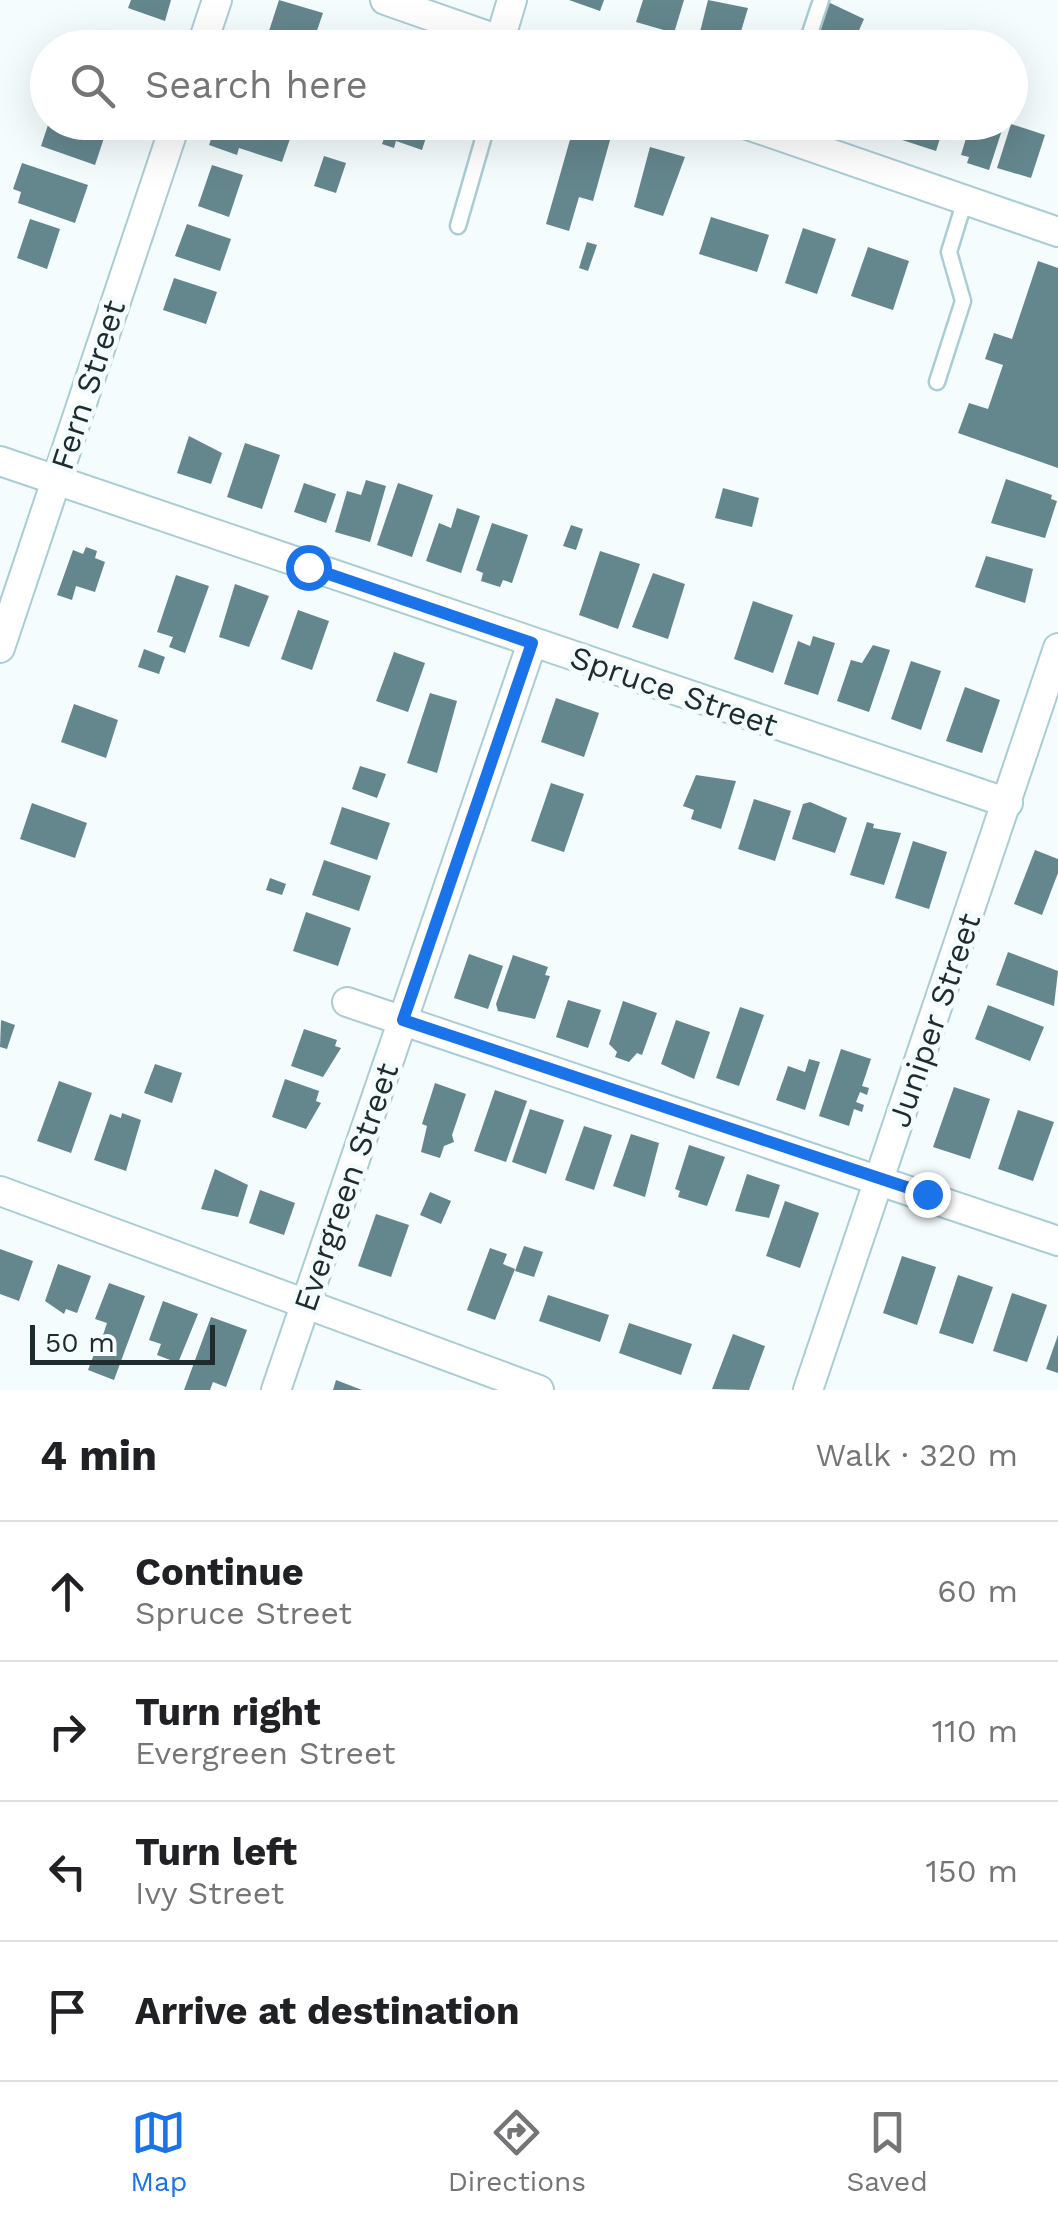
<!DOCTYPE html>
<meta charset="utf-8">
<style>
:root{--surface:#fff;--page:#f2f2f2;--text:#202124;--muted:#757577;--line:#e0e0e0;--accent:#1a73e8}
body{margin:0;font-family:"Work Sans",sans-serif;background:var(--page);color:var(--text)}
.scale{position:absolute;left:30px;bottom:25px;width:185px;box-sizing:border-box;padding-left:10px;border:5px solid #1e2c2f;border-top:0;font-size:28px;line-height:35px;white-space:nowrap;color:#1e2c2f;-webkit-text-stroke:8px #f5fcfd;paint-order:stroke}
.stop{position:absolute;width:30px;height:30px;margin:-22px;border:8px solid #1a73e8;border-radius:50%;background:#fff}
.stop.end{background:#1a73e8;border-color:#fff;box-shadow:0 2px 10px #0008}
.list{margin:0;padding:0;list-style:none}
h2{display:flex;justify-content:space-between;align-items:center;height:130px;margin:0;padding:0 40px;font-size:42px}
h2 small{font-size:32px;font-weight:400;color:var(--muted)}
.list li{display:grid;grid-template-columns:65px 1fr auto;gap:30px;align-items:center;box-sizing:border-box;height:140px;padding:0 40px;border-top:2px solid var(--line)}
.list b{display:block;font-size:38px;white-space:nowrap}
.list p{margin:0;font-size:32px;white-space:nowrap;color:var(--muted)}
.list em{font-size:32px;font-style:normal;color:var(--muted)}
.icon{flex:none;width:55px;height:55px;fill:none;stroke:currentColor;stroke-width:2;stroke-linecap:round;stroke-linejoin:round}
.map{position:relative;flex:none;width:1058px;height:1390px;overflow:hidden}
.search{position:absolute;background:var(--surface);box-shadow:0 10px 40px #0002;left:30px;right:30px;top:30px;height:110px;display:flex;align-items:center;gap:25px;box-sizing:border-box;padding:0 35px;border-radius:55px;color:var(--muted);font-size:38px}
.sheet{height:690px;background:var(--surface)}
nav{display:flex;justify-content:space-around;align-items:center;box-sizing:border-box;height:140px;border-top:2px solid var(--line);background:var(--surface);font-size:28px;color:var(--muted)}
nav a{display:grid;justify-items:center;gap:5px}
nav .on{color:var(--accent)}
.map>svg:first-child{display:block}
</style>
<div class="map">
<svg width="1058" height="1390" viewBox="0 0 1058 1390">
<rect width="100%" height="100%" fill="#f5fcfd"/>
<g fill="#64868d">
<polygon points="131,0 171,0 165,21 128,8"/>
<polygon points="279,0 323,13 312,45 269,31"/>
<polygon points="569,0 604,0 600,11"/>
<polygon points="643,0 684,0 674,33 636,22"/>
<polygon points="708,0 748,8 736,48 697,44"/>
<polygon points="828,2 864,19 857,35 852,33 850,39 833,33 831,41 816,35"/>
<polygon points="49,122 108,126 95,165 41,146"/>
<polygon points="217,122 261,122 292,133 282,162 239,148 237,155 209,145"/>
<polygon points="390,122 431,122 422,150 396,141 394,148 382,144"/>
<polygon points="575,122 612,133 593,201 579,197 569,231 546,224"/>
<polygon points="905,122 945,122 936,151 899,139"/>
<polygon points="971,122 1003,127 989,170 967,163 969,157 961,155"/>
<polygon points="1011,124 1045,135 1031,178 997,168"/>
<polygon points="650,147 685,157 663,216 634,207"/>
<polygon points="324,156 346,163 336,193 314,186"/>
<polygon points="22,163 88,185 75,223 18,203 21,192 13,189"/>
<polygon points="212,165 243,175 229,217 198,206"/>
<polygon points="711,217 769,235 757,272 699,254"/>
<polygon points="30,219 60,229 47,269 17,258"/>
<polygon points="187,224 231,239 220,271 175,256"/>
<polygon points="803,228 836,239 817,294 785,283"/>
<polygon points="587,242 597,245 588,271 579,268"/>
<polygon points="868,247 909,261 893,310 851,296"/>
<polygon points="1038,261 1058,268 1058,468 958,433 969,403 988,409 1003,365 985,359 994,333 1012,339"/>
<polygon points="174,278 217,292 206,324 163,310"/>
<polygon points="189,436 222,453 211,484 177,473"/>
<polygon points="245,443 280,455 262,509 227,497"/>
<polygon points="1006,479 1052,495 1051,499 1057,501 1045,538 991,523"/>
<polygon points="366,480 386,486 370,542 335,532 347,491 361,495"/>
<polygon points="304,483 336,494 326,523 294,512"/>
<polygon points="398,483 433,495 412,557 377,545"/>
<polygon points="723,488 759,498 752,527 715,518"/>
<polygon points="457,508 480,516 461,573 426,561 439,523 451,528"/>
<polygon points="492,523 528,535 512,583 503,580 500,587 481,581 483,573 476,570"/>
<polygon points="571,525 583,529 576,550 563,546"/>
<polygon points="86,547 97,551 95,558 105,562 95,592 76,586 72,600 57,595 73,550 83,554"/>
<polygon points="600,551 640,564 618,629 579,615"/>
<polygon points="986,556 1033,569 1025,603 975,587"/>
<polygon points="653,573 685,584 668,639 632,627"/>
<polygon points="176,575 209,586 185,653 169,647 173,637 157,632"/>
<polygon points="235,584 269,596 249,647 219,637"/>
<polygon points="753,601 793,615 773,673 734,659"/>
<polygon points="298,610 329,621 312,670 281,659"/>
<polygon points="813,636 835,643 818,695 784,684 798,641 810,646"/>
<polygon points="873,645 890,650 869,712 837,701 851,660 862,663"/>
<polygon points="144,649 165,657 159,674 138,667"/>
<polygon points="394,652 425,663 408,712 376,701"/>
<polygon points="911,661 941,671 921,730 891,719"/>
<polygon points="965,687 1000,700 982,753 946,741"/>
<polygon points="430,693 457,701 437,773 407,763"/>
<polygon points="556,698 599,713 584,757 541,742"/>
<polygon points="74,704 118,720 106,758 61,742"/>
<polygon points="360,766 386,774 377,798 352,789"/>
<polygon points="696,775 736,781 721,829 691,819 694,810 683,806"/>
<polygon points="551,783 584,794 564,852 531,841"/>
<polygon points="754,799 791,811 775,861 738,849"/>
<polygon points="810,802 847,818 835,853 792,839 803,804"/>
<polygon points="32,803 87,823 75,858 20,839"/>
<polygon points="342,807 390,823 377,860 330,844"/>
<polygon points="867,822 874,824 873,828 901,833 884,885 850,875"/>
<polygon points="913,841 947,852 929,909 895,898"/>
<polygon points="1035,850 1058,859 1058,873 1042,915 1014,904"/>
<polygon points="324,860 371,876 359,911 312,895"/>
<polygon points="270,878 286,884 282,895 266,890"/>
<polygon points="306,912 351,928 338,966 293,951"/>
<polygon points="1008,952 1058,971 1054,1006 996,985"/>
<polygon points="469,954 503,966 488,1009 454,998"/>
<polygon points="513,955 548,967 545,975 550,976 535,1019 498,1011 496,1004"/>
<polygon points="568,1000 601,1010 588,1048 556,1037"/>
<polygon points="623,1001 657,1013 642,1055 637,1053 629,1062 615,1057 617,1052 609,1044"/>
<polygon points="988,1005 1044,1027 1030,1061 975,1039"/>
<polygon points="740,1007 764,1015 739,1086 716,1078"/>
<polygon points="1,1020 15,1025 7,1049 0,1047"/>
<polygon points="676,1020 710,1032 694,1079 661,1064"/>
<polygon points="304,1029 337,1040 335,1046 341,1048 323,1077 291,1066"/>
<polygon points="841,1049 871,1059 862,1086 869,1088 867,1095 860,1092 856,1102 864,1105 862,1112 854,1109 849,1126 819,1116"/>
<polygon points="809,1059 820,1062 805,1110 776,1100 788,1066 805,1072"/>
<polygon points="155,1064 182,1073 172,1103 144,1093"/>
<polygon points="285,1079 319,1091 316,1101 321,1103 306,1129 272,1117"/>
<polygon points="59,1081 92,1093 71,1153 37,1141"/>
<polygon points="435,1083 466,1094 452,1135 454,1142 444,1146 440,1158 421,1152 427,1126 422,1124"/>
<polygon points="954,1087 990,1099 970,1159 933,1147"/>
<polygon points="495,1090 527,1101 506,1162 474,1151"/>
<polygon points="530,1109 564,1120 546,1174 512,1162"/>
<polygon points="1018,1110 1054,1122 1033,1181 998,1169"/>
<polygon points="122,1113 141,1120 126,1171 94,1160 110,1114 121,1118"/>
<polygon points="584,1126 612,1135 594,1190 565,1180"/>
<polygon points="631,1134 659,1143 645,1197 613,1186"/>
<polygon points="689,1145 725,1157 707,1206 678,1197 680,1191 675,1189"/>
<polygon points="215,1169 248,1185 238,1217 201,1209"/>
<polygon points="747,1174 780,1185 769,1218 735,1211"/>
<polygon points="260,1190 295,1203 284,1235 249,1223"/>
<polygon points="430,1192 451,1201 441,1224 420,1215"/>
<polygon points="785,1201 819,1213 800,1268 766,1256"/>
<polygon points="376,1214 409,1225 391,1277 358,1266"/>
<polygon points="524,1246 543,1252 534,1277 515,1271"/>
<polygon points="490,1248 507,1254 503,1264 515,1269 495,1320 467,1310"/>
<polygon points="0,1249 33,1261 19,1301 0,1294"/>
<polygon points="902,1256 936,1267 917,1325 883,1313"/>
<polygon points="58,1264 91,1276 77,1313 66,1309 64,1314 45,1301"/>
<polygon points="958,1275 993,1287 973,1344 939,1333"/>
<polygon points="109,1283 145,1296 114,1380 88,1370 99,1341 106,1343 108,1337 103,1335 107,1323 95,1319"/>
<polygon points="1012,1293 1047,1305 1027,1362 993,1351"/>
<polygon points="548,1295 609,1315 600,1342 539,1321"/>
<polygon points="163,1301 198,1314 178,1363 157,1355 161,1344 149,1340"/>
<polygon points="211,1317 247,1330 226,1387 213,1382 210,1390 184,1390"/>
<polygon points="629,1323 692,1344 681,1375 619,1353"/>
<polygon points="733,1334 765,1346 749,1390 712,1389"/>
<polygon points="1058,1335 1058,1373 1046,1369"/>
<polygon points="336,1380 362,1390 333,1390"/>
</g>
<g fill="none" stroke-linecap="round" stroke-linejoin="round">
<defs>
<g id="lane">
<polyline points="805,48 821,0"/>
<polyline points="458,226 488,122"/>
<polyline points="937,382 963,301 949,252 965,200"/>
</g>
<g id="street">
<polyline points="385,0 522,48"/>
<polyline points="500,40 512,0"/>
<polyline points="201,48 217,0"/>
<polyline points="739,122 1058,232"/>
<polyline points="0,461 1008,803"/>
<polyline points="0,648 176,122"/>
<polyline points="347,1002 1058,1241"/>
<polyline points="0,1191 539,1390"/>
<polyline points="276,1390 532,643"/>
<polyline points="808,1390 1058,648"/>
</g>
</defs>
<use href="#lane" stroke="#aacdd5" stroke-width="19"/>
<use href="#street" stroke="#aacdd5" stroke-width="32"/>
<use href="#lane" stroke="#fff" stroke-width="14"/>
<use href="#street" stroke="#fff" stroke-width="28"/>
</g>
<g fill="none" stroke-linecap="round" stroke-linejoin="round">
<polyline stroke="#1a73e8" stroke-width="12" points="308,567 532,643 403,1020 927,1194"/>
</g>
<g text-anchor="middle" stroke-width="10" stroke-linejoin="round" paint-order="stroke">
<g font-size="32" fill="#1e2c2f" stroke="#f5fcfd">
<text transform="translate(88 385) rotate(-72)" y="11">Fern Street</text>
<text transform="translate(674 691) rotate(19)" y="11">Spruce Street</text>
<text transform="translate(934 1020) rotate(-71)" y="11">Juniper Street</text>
<text transform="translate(346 1187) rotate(-71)" y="11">Evergreen Street</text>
</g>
</g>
</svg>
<div class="scale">50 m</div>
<div class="stop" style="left:308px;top:567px"></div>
<div class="stop end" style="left:927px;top:1194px"></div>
<div class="search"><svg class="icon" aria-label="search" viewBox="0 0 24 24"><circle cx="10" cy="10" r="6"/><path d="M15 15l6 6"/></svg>Search here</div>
</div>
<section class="sheet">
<h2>4 min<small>Walk · 320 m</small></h2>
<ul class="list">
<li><svg class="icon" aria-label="ahead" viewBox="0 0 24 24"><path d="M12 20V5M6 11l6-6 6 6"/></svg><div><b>Continue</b><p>Spruce Street</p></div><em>60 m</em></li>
<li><svg class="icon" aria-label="right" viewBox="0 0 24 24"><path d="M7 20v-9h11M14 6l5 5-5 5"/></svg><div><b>Turn right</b><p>Evergreen Street</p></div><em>110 m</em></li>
<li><svg class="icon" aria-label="left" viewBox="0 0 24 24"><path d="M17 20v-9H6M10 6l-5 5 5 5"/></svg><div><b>Turn left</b><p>Ivy Street</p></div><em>150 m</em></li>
<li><svg class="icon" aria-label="arrive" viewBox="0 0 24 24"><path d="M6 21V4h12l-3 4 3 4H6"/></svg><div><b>Arrive at destination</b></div></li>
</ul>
</section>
<nav>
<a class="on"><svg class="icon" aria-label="map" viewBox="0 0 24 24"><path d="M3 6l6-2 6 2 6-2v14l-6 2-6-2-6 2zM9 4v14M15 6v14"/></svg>Map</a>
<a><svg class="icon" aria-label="directions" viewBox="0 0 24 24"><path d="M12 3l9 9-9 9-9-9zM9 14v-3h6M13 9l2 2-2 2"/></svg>Directions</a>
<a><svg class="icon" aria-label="saved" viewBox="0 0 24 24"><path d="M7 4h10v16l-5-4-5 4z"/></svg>Saved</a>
</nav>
